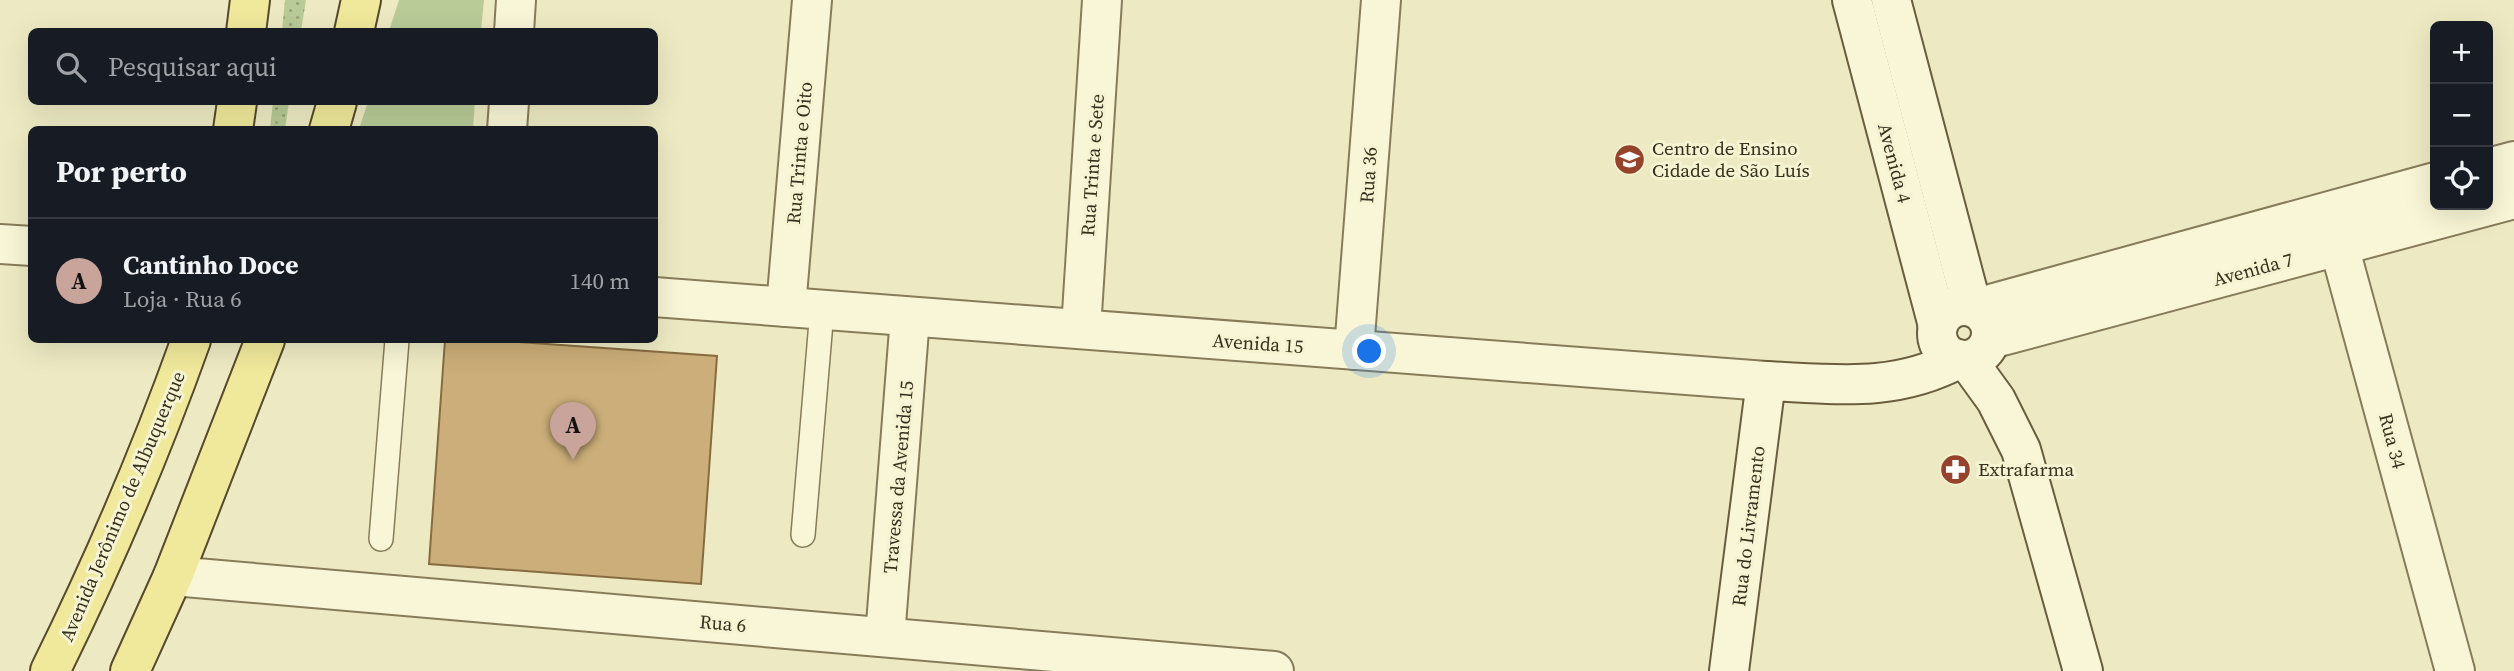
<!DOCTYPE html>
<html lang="pt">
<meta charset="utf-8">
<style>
:root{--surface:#171b24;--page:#242831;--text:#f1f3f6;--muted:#9ea1a6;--line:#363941;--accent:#c8a49b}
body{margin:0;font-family:"Source Serif 4",serif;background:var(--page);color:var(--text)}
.controls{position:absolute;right:21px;top:21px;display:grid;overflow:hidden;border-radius:10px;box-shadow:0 7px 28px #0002}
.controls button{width:63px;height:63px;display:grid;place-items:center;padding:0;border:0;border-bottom:2px solid var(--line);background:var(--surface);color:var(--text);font:35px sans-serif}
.you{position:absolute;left:1370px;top:352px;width:24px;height:24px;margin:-18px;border:5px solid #fff;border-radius:50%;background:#1a73e8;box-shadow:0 0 0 10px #1a73e833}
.badge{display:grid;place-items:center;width:46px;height:46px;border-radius:50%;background:var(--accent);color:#111;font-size:23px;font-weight:700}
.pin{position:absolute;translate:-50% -58px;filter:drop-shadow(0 2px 4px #0008)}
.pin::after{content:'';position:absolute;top:37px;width:24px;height:21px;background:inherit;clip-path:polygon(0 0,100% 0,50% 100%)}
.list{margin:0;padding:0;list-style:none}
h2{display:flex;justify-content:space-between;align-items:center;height:91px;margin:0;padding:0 28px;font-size:30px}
h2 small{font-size:23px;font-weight:400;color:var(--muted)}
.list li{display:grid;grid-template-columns:46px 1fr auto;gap:21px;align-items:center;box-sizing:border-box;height:126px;padding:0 28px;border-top:2px solid var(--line)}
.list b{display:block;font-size:26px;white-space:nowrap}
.list p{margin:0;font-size:23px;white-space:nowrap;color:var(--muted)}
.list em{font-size:23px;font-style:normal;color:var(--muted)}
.icon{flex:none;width:38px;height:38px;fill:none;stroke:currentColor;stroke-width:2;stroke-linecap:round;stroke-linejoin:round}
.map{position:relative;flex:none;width:2514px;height:671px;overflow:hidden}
.search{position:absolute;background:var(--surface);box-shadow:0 7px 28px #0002;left:28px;top:28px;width:630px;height:77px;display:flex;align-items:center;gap:18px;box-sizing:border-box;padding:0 24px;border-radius:10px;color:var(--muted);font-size:26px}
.panel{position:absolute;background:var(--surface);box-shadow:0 7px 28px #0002;left:28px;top:126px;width:630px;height:217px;border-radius:10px}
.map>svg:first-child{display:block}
</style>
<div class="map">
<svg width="2514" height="671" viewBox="0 0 2514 671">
<defs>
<pattern id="grass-dots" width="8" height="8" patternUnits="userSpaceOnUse" patternTransform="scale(1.75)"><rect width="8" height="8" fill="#b9cb97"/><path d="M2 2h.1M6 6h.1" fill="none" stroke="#97a57b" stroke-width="1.8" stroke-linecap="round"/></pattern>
</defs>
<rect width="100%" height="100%" fill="#edeac3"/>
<g fill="url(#grass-dots)">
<polygon points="285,0 306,0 301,31 282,31"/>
<polygon points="273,102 289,102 285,129 270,129"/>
</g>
<g fill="#b9cb97">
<polygon points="399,0 484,0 481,31 389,31"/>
<polygon points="368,102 475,102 473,129 359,129"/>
</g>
<polygon fill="#cbae79" stroke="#866c40" stroke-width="2" points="445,340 489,340 717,356 701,584 429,564"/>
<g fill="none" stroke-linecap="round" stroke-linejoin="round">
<defs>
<g id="service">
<polyline points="803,535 822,310"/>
<polyline points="381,539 397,340"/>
</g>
<g id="minor">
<polyline points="514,32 516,0"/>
<polyline points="507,130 509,102"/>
<polyline points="2330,213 2455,671"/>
<polyline points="786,307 812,0"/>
<polyline points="1081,329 1102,0"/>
<polyline points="1354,350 1381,0"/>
<polyline points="173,576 1274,671"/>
<polyline points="885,637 910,317"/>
</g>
<g id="tertiary">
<polyline points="2488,168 2514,161"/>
<polyline points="0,244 32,246"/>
<polyline points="654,297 1766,381"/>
<polyline points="1976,308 2435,182"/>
<polyline points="1991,339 2514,199"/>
</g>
<g id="secondary">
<polyline points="1852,0 1938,326"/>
<polyline points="1891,0 1972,307"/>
<circle cx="1964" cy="333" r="27"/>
<polyline points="1967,360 1996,400 2021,450 2083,671"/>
<path d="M1729,671L1766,381C1835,384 1895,393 1958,359"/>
</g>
<g id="primary">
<polyline points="246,32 250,0"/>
<polyline points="354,32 361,0"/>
<polyline points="233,130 237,102"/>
<polyline points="329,130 337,102"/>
<path d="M50,671C103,564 151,452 191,340"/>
<polyline points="130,671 173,576 265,340"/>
</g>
</defs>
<use href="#service" stroke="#877c5a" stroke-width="26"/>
<use href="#minor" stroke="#877c5a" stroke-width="42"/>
<use href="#tertiary" stroke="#877c5a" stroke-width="42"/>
<use href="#secondary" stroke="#695d3d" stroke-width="42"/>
<use href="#primary" stroke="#55492e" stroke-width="42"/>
<use href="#service" stroke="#f8f6d6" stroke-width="23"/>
<use href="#minor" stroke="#f8f6d6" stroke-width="38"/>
<use href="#tertiary" stroke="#f8f6d6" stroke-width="38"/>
<use href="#secondary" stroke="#f8f6d6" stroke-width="38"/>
<use href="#primary" stroke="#f0e99b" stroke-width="38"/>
</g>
<defs>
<symbol id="school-disc" viewBox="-11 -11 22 22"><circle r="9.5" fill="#95432b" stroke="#f5f3d2"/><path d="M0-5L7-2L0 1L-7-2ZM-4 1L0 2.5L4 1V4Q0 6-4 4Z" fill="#fff"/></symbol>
<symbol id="pharmacy-disc" viewBox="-11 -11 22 22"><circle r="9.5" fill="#95432b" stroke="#f5f3d2"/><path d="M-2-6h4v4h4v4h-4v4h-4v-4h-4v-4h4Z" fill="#fff"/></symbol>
</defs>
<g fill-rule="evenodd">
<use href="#school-disc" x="1612" y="142" width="35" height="35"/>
<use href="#pharmacy-disc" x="1938" y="452" width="35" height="35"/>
</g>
<g text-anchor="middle" stroke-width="6" stroke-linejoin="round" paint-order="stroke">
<g font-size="19" fill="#37301e" stroke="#f5f3d2" text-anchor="start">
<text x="1652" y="155">Centro de Ensino<tspan x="1652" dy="22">Cidade de São Luís</tspan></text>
<text x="1978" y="476">Extrafarma</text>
</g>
<g font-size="19" fill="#37301e" stroke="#f5f3d2">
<text transform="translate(799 153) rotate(-85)" y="7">Rua Trinta e Oito</text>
<text transform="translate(1895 163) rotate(75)" y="7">Avenida 4</text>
<text transform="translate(1092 165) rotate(-86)" y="7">Rua Trinta e Sete</text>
<text transform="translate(1368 175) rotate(-86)" y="7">Rua 36</text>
<text transform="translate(2253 269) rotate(-15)" y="7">Avenida 7</text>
<text transform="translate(1258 343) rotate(4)" y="7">Avenida 15</text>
<text transform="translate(2393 441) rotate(75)" y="7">Rua 34</text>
<text transform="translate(898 477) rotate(-85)" y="7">Travessa da Avenida 15</text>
<text transform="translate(122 506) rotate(-67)" y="7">Avenida Jerônimo de Albuquerque</text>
<text transform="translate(1748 526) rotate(-83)" y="7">Rua do Livramento</text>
<text transform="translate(723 623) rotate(5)" y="7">Rua 6</text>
</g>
</g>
</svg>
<div class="controls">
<button>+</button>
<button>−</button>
<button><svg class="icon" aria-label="locate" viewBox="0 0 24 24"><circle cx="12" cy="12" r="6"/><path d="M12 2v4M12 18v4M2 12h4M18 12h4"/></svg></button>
</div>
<div class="you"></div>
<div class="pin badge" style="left:573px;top:460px">A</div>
<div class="search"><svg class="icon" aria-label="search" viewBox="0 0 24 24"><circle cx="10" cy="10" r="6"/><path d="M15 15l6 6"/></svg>Pesquisar aqui</div>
<section class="panel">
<h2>Por perto<small></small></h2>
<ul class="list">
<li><span class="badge">A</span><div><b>Cantinho Doce</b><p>Loja · Rua 6</p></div><em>140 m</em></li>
</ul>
</section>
</div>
